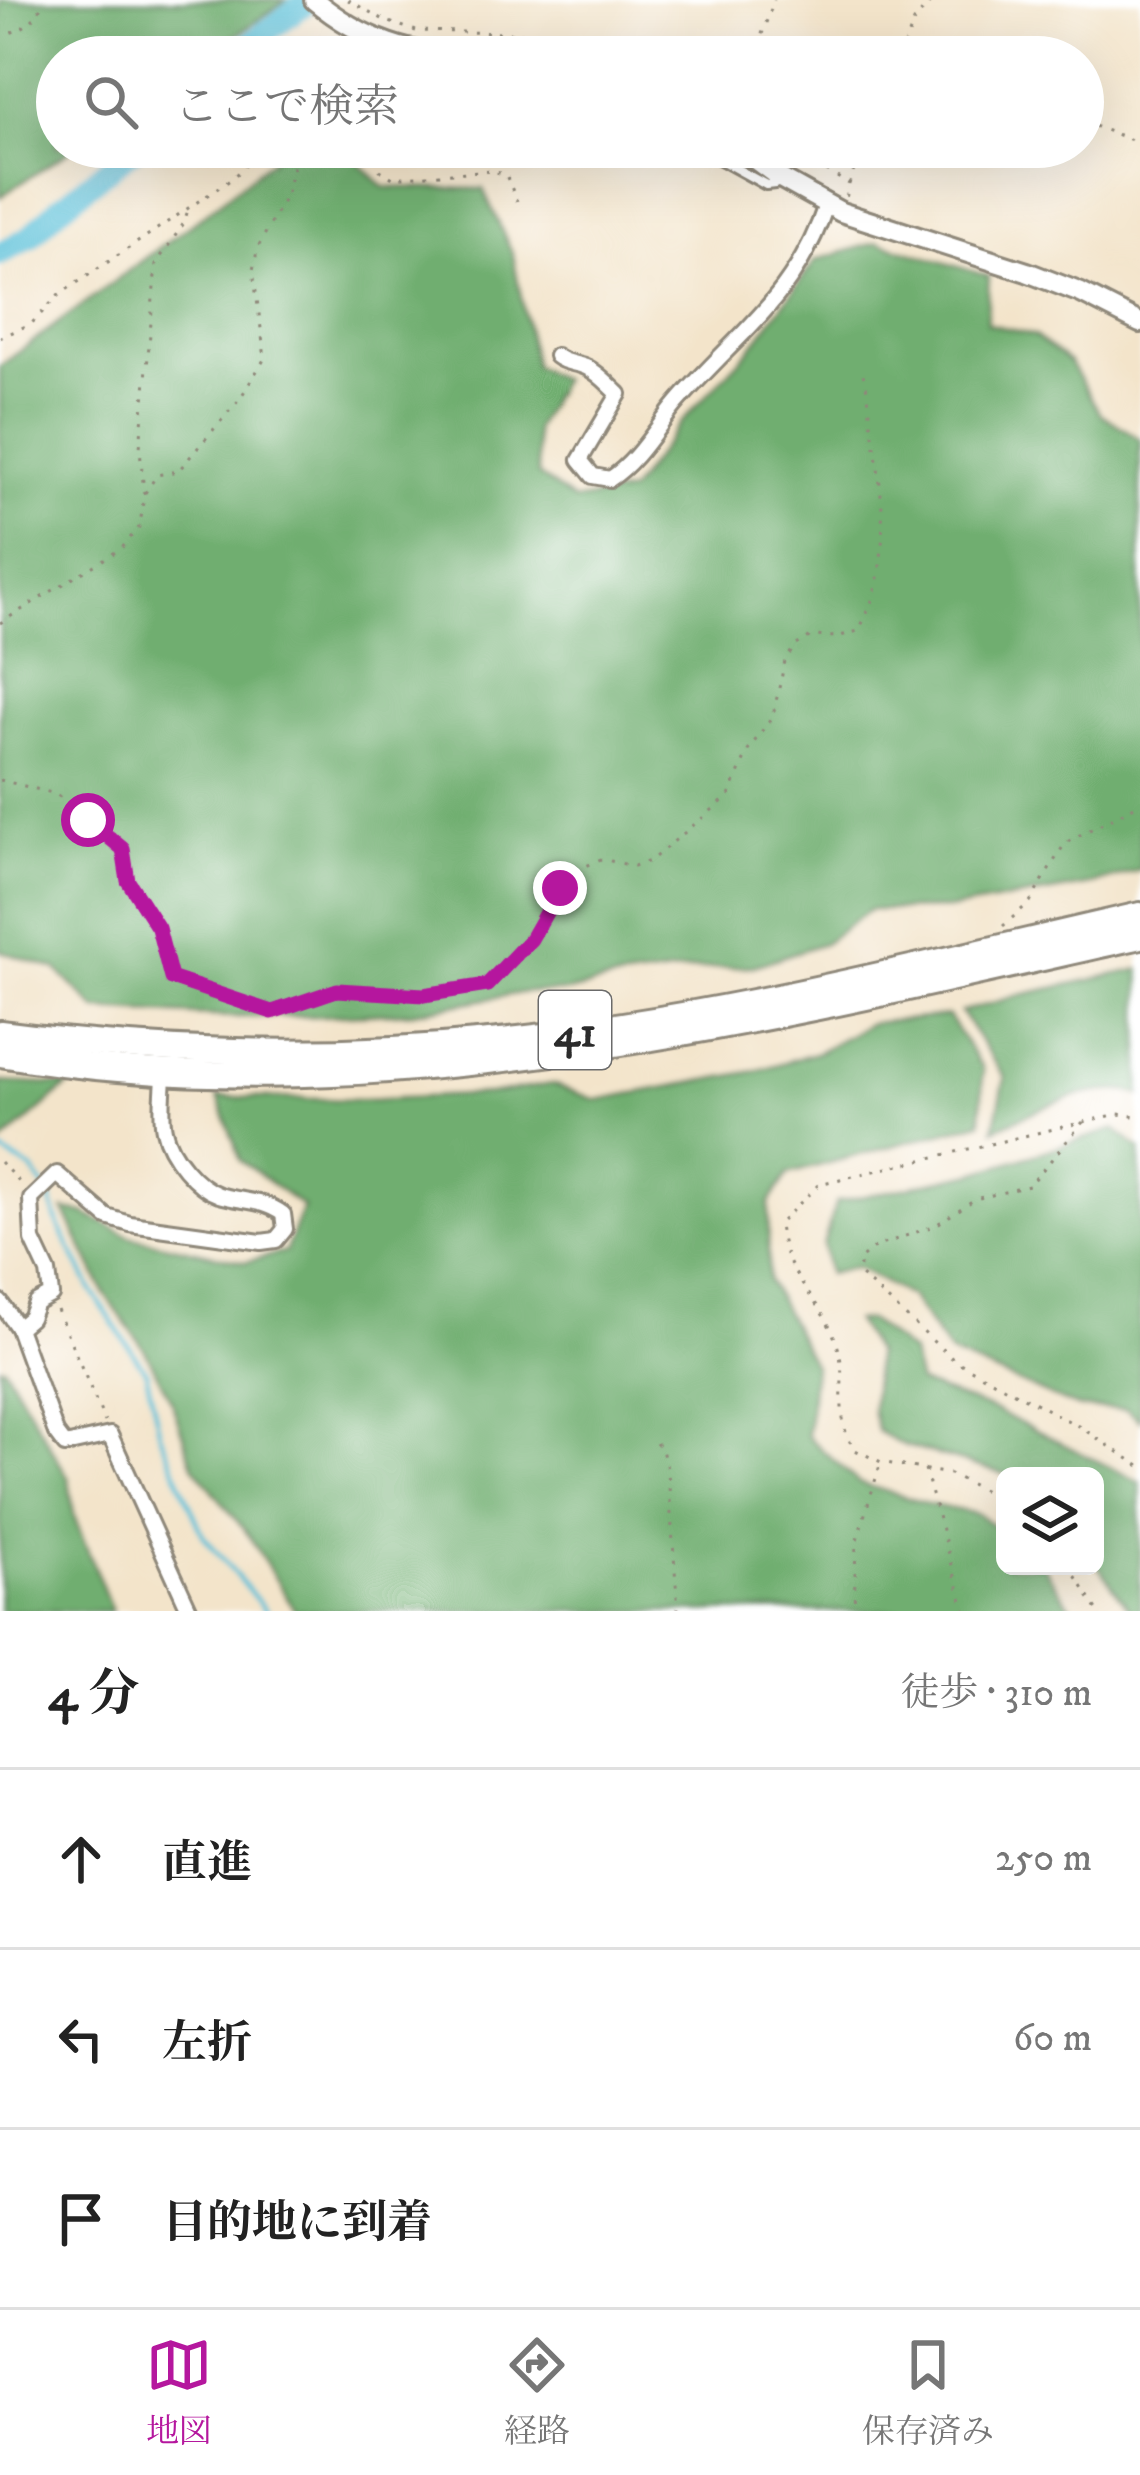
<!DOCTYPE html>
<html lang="ja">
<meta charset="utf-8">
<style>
:root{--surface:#fff;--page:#f2f2f2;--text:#222;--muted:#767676;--line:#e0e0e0;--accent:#b5179e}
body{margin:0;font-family:"IM FELL DW Pica","Noto Serif JP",serif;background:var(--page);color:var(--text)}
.controls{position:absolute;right:36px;bottom:36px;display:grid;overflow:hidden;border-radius:18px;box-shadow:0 12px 48px #0002}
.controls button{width:108px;height:108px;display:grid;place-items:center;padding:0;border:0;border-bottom:3px solid var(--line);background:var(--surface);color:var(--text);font:60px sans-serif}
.stop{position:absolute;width:36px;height:36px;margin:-27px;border:9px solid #b5179e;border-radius:50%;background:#fff}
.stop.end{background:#b5179e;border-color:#fff;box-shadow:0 3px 12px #0008}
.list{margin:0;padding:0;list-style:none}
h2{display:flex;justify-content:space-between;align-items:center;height:156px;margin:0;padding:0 48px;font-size:51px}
h2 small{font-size:39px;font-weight:400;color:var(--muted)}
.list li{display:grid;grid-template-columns:78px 1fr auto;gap:36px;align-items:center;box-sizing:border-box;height:180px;padding:0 48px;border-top:3px solid var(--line)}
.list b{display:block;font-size:45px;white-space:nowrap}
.list em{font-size:39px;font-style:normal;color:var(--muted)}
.icon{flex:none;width:66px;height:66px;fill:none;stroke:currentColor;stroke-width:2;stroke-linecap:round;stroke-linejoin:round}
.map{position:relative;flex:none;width:1140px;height:1611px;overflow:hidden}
.search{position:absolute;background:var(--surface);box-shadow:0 12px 48px #0002;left:36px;right:36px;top:36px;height:132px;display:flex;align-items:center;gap:30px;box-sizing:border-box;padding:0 42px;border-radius:66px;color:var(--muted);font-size:45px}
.sheet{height:696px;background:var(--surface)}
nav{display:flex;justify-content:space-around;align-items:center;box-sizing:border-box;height:168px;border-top:3px solid var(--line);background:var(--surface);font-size:33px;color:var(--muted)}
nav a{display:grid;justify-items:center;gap:6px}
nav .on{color:var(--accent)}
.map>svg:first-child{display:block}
</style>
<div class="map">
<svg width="1140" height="1611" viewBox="0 0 1140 1611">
<rect width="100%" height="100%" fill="#fff"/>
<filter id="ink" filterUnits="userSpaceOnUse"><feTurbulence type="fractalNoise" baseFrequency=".00833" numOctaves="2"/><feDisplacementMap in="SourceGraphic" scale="24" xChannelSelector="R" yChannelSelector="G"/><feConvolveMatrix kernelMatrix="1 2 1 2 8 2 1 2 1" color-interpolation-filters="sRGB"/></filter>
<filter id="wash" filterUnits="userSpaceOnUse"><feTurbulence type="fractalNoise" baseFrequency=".004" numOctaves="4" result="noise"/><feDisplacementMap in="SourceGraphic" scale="48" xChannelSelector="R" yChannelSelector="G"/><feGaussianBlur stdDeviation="2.7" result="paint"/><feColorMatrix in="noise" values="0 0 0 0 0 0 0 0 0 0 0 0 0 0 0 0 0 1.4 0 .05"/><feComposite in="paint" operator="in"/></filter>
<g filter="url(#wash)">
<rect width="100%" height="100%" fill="#f3e4ca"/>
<g fill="#70ae6f" stroke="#4e6c4d" stroke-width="3">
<polygon points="0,0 287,0 205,57 57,57 57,147 75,147 0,197"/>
<polygon points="287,147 360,147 360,164 384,187 483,189 513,255 534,366 561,380 535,429 538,475 574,501 629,492 682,421 750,349 816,260 878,242 989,276 987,323 1035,336 1069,362 1100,413 1140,439 1140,870 1091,885 954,909 869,910 824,943 754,966 698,969 611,981 568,992 526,992 413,1012 319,1016 234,1017 97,1010 56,969 0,951 0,366 205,214"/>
<path d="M1140,969V1095C1097,1079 1033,1112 994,1129L1005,1078L961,1012L1020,995Z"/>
<polygon points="948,1016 983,1069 981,1122 788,1174 769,1204 768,1280 814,1366 807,1436 859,1483 927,1504 978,1514 1005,1534 1005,1566 1043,1566 1074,1611 295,1611 250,1537 193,1465 171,1400 145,1350 105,1294 64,1210 83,1213 132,1237 245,1262 285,1252 303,1207 241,1161 218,1097 362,1100 489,1094 552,1084 597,1100 756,1071 818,1052 870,1023"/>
<polygon points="0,1082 69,1085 0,1145"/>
<polygon points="1115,1129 1140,1149 1140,1420 1126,1409 1079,1408 950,1354 910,1297 856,1267 828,1274 823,1245 836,1202 974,1173"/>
<polygon points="868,1320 911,1353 919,1383 993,1410 1140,1482 1140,1611 1131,1611 1095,1562 1095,1476 1012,1476 899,1444 877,1431 872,1410 875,1353 855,1321"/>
<polygon points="0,1366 4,1366 69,1479 74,1516 112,1611 0,1611"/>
</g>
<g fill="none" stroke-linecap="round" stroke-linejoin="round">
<polyline stroke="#5ac0d8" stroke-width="4.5" points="0,1151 31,1169 48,1192 59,1226 92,1291 146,1372 160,1434 203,1535 266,1611"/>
<g stroke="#5ac0d8" stroke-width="24">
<polyline points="232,57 303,5"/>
<polyline points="0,254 31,236 59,208 136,147"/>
</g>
</g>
</g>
<g filter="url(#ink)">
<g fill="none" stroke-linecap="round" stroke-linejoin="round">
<defs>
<polyline id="service" points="697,147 766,185 775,184 779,178"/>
<g id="minor">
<path d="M556,356C566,364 574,362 586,367C598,372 609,385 619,394L580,460L593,476L610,479C639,460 655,429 677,403C737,333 795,299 826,205"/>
<polyline points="0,1302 18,1328 56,1433 65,1445 110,1435 190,1611"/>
<path d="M18,1328L30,1318L36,1303L51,1295L48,1272L33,1240L31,1199L57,1174L107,1217L130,1224L261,1242L276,1240L285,1229L283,1214C263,1199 242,1202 219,1195C196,1187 169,1155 164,1130C160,1112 164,1090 164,1072"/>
</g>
<g id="tertiary">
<path d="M314,0C362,40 411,56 473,57"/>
<polyline points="738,147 780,178 841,212 1027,272 1081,293 1140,323"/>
</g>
<g id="trunk">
<path d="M0,1033C162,1054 326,1058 489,1042C709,1021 925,964 1140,915"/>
<path d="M0,1054C375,1119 775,1018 1140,936"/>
</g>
</defs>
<use href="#service" stroke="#8f887a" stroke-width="14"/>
<use href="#minor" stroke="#8f887a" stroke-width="20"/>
<use href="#tertiary" stroke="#8f887a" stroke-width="24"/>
<use href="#trunk" stroke="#8f887a" stroke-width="30"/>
<g stroke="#8f887a" stroke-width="3" stroke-dasharray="3 9" stroke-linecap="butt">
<polyline points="348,0 386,21 416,31 597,35 661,57"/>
<path d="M0,36C19,31 40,21 42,0"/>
<polyline points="754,57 774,0"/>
<polyline points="900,57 914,22 932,0"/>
<polyline points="1083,122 1140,143"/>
<polyline points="372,147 380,170 393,178 490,170 506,175 517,201"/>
<polyline points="785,147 849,184 846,199"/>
<polyline points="849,184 862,147"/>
<polyline points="0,338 32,323 59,295 230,180 252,159 275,147"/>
<polyline points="145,493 157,475 178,471 239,400 265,358 253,270 258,247 286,195 298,147"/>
<polyline points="0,623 122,548 140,526 144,494 140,448 156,264 184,223 189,206"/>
<path d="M0,780L56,794L123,849L129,881L158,928L171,978L272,1012L337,990L424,995L487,985L531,939L560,888L586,866L601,859L634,866L650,861L729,796L748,751L773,715L785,661L795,646L811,636L837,637L858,631C895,569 882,489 871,422C869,404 868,384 860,367"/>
<polyline points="1003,926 1030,902 1065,843 1140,803"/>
<polyline points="1083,1122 1029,1186 975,1199 936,1225 875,1247 859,1260 861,1276 954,1360 1080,1427 1140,1466"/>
<polyline points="0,1162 24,1187"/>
<polyline points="57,1310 105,1422"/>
<polyline points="656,1443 662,1450 668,1472 678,1611"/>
<polyline points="925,1470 965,1611"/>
<path d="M1005,1501L950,1474L881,1462L855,1450C831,1416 850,1377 836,1341C819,1296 784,1277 779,1224L819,1184L1118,1114L1140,1117"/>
<polyline points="1069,1566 1098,1611"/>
<polyline points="854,1611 856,1543 881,1462"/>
</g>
<use href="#service" stroke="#fff" stroke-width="8"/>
<use href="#minor" stroke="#fff" stroke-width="14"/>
<use href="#tertiary" stroke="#fff" stroke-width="18"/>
<use href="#trunk" stroke="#fff" stroke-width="24"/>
</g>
</g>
<g fill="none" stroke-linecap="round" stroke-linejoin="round" filter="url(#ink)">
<polyline stroke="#b5179e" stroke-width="15" points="88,820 123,849 128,881 158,928 171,978 272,1012 337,990 424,995 487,985 531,939 560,888"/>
</g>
<g text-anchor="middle" stroke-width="10" stroke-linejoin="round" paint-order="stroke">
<rect fill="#fff" stroke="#6b6b6b" stroke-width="3" x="539" y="991" width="72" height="78" rx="9"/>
<g font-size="45" font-weight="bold" fill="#2b2b2b">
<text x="575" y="1046">41</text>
</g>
</g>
</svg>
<div class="controls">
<button><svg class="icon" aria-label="layers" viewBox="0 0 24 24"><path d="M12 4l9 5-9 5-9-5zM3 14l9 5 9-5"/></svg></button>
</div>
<div class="stop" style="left:88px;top:820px"></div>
<div class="stop end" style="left:560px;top:888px"></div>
<div class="search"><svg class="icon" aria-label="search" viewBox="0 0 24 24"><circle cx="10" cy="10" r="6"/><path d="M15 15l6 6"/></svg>ここで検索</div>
</div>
<section class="sheet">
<h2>4 分<small>徒歩 · 310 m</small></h2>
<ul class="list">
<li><svg class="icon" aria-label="ahead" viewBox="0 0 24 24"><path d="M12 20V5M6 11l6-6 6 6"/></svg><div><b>直進</b></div><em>250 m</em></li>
<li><svg class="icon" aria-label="left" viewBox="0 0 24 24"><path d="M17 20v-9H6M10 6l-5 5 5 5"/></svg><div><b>左折</b></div><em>60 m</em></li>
<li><svg class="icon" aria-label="arrive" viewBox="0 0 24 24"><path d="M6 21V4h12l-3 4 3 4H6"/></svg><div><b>目的地に到着</b></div></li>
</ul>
</section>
<nav>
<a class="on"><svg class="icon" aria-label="map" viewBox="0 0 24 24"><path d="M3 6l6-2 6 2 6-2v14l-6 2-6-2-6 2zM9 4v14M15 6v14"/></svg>地図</a>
<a><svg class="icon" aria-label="directions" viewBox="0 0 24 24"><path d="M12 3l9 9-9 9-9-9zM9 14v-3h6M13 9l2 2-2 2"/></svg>経路</a>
<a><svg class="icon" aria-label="saved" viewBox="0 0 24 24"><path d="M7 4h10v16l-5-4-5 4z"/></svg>保存済み</a>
</nav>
